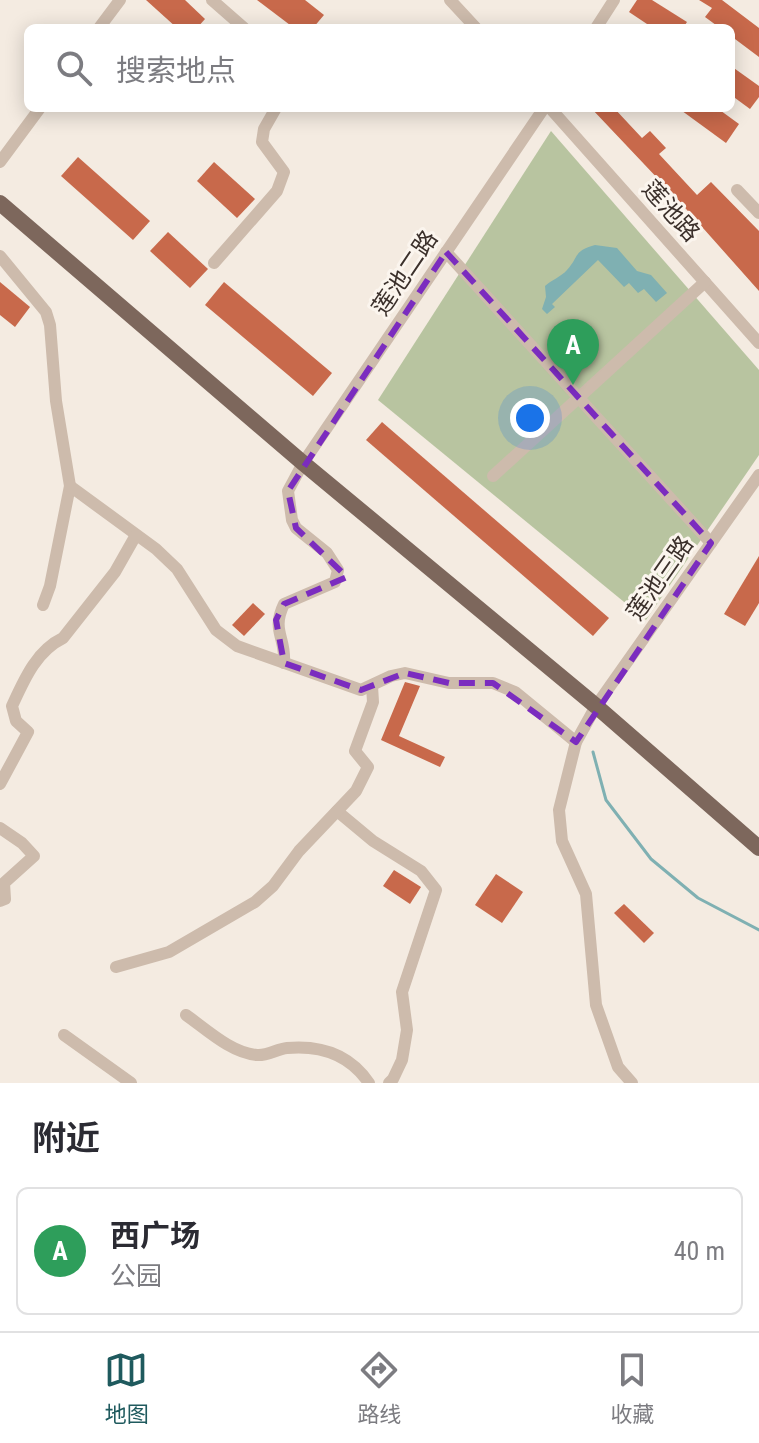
<!DOCTYPE html>
<html lang="zh">
<meta charset="utf-8">
<style>
:root{--surface:#fff;--page:#f2f2f3;--text:#2b2b33;--muted:#7c7c81;--line:#e1e1e2;--accent:#1f5a5e}
body{margin:0;font-family:"Roboto Condensed","Noto Sans SC",sans-serif;background:var(--page);color:var(--text)}
.you{position:absolute;left:530px;top:418px;width:28px;height:28px;margin:-20px;border:6px solid #fff;border-radius:50%;background:#1a73e8;box-shadow:0 0 0 12px #1a73e833}
.badge{display:grid;place-items:center;width:52px;height:52px;border-radius:50%;background:var(--accent);color:#fff;font-size:26px;font-weight:700}
.pin{position:absolute;translate:-50% -66px;filter:drop-shadow(0 2px 4px #0008)}
.pin::after{content:'';position:absolute;top:42px;width:28px;height:24px;background:inherit;clip-path:polygon(0 0,100% 0,50% 100%)}
.list{margin:0;padding:0;list-style:none}
h2{display:flex;justify-content:space-between;align-items:center;height:104px;margin:0;padding:0 32px;font-size:34px}
h2 small{font-size:26px;font-weight:400;color:var(--muted)}
.list li{display:grid;grid-template-columns:52px 1fr auto;gap:24px;align-items:center;box-sizing:border-box;height:128px;margin:0 16px 16px;padding:0 16px;border:2px solid var(--line);border-radius:12px}
.list b{display:block;font-size:30px;white-space:nowrap}
.list p{margin:0;font-size:26px;white-space:nowrap;color:var(--muted)}
.list em{font-size:26px;font-style:normal;color:var(--muted)}
.icon{flex:none;width:44px;height:44px;fill:none;stroke:currentColor;stroke-width:2;stroke-linecap:round;stroke-linejoin:round}
.map{position:relative;flex:none;width:759px;height:1083px;overflow:hidden}
.search{position:absolute;background:var(--surface);box-shadow:0 4px 20px #0003;left:24px;right:24px;top:24px;height:88px;display:flex;align-items:center;gap:20px;box-sizing:border-box;padding:0 28px;border-radius:12px;color:var(--muted);font-size:30px}
.sheet{height:248px;background:var(--surface)}
nav{display:flex;justify-content:space-around;align-items:center;box-sizing:border-box;height:112px;border-top:2px solid var(--line);background:var(--surface);font-size:22px;color:var(--muted)}
nav a{display:grid;justify-items:center;gap:4px}
nav .on{color:var(--accent)}
.map>svg:first-child{display:block}
</style>
<div class="map">
<svg width="759" height="1083" viewBox="0 0 759 1083">
<rect width="100%" height="100%" fill="#f4ebe1"/>
<polygon fill="#b8c4a0" points="551,131 759,370 759,455 646,620 378,400"/>
<path fill="#7fb0b2" d="M595,245L617,248L637,271L651,275L667,293L656,302L644,289L638,293L629,283L624,287L598,260L552,304L555,307L547,314L542,309L546,297L545,286C551,280 561,277 567,270C579,257 573,251 595,245Z"/>
<g fill="none" stroke-linecap="round" stroke-linejoin="round">
<polyline stroke="#7fb0b2" stroke-width="3" points="593,752 606,800 651,859 698,898 759,930"/>
</g>
<g fill="#c8694b">
<polygon points="146,0 185,0 205,19 197,28 177,28"/>
<polygon points="257,0 305,0 324,15 313,28 294,28"/>
<polygon points="637,0 652,0 687,22 683,28 653,28 629,12"/>
<polygon points="699,0 722,0 759,28 759,57 731,36 731,28 720,28 705,17 712,8"/>
<polygon points="731,66 759,86 759,97 750,109 731,95"/>
<polygon points="591,108 614,108 642,138 650,131 666,148 659,154 697,195 711,182 759,231 759,291 679,201"/>
<polygon points="678,108 717,108 739,124 726,143"/>
<polygon points="78,157 150,221 133,240 61,176"/>
<polygon points="214,162 255,199 237,218 197,181"/>
<polygon points="168,232 208,269 190,288 150,251"/>
<polygon points="0,282 30,307 15,327 0,315"/>
<polygon points="224,282 332,373 313,396 205,305"/>
<polygon points="382,422 609,618 593,636 366,440"/>
<polygon points="759,556 759,603 745,626 724,614"/>
<polygon points="253,603 265,614 244,636 232,625"/>
<polygon points="405,682 420,686 399,736 445,757 440,767 381,740"/>
<polygon points="394,870 421,887 410,904 383,886"/>
<polygon points="496,874 523,892 502,923 475,905"/>
<polygon points="624,904 654,933 644,943 614,913"/>
</g>
<g fill="none" stroke-linecap="round" stroke-linejoin="round">
<g stroke="#cdbbac" stroke-width="12">
<polyline points="212,0 244,28"/>
<polyline points="450,0 476,28"/>
<polyline points="99,28 120,0"/>
<polyline points="596,28 614,0"/>
<polyline points="550,108 759,343"/>
<polyline points="0,162 40,108"/>
<polyline points="737,190 759,213"/>
<polyline points="446,252 711,543"/>
<polyline points="0,256 46,312 50,325 56,401 70,486 50,586 43,605"/>
<polyline points="214,263 277,191 284,172 262,142 264,129 276,108"/>
<polyline points="493,476 705,282"/>
<polyline points="70,486 156,549 177,569 216,630 237,646 361,690 391,676 405,673 449,683 493,683 515,692 576,742"/>
<path d="M284,663C286,637 271,631 284,604L335,582L338,570L327,553L296,528L292,520L288,491L303,463L544,108"/>
<path d="M0,784L28,732L16,721L12,706C24,680 36,651 63,638L115,572L136,535"/>
<polyline points="337,811 373,841 421,871 436,890 402,992 407,1030 402,1060 393,1079 389,1083"/>
<polyline points="0,828 22,843 34,856 4,883 5,899 0,901"/>
<polyline points="116,967 169,952 255,902 273,886 299,851 356,791 368,767 355,751 373,702 372,686"/>
<path d="M186,1015C206,1029 231,1053 257,1055C267,1056 277,1049 287,1048C321,1045 350,1055 369,1083"/>
<polyline points="64,1035 131,1083"/>
<polyline points="632,1083 618,1067 596,1005 586,894 562,841 559,810 576,742 596,706 759,475"/>
</g>
<polyline stroke="#7d675c" stroke-width="16" points="0,203 303,463 596,706 759,848"/>
</g>
<path fill="none" stroke="#7b2cbf" stroke-width="6" stroke-dasharray="16 10" stroke-linejoin="round" d="M446,252L711,543L576,742L493,683H449L405,673L361,690L284,663L276,620L284,604L347,577L296,528L288,491Z"/>
<g text-anchor="middle" stroke-width="6" stroke-linejoin="round" paint-order="stroke">
<g font-size="24" fill="#3b302b" stroke="#fbf5ee">
<text transform="translate(671 211) rotate(48)" y="8">莲池路</text>
<text transform="translate(405 273) rotate(-56)" y="8">莲池二路</text>
<text transform="translate(660 578) rotate(-55)" y="8">莲池三路</text>
</g>
</g>
</svg>
<div class="you"></div>
<div class="pin badge" style="left:573px;top:385px;background:#2e9e5b">A</div>
<div class="search"><svg class="icon" aria-label="search" viewBox="0 0 24 24"><circle cx="10" cy="10" r="6"/><path d="M15 15l6 6"/></svg>搜索地点</div>
</div>
<section class="sheet">
<h2>附近<small></small></h2>
<ul class="list">
<li><span class="badge" style="background:#2e9e5b">A</span><div><b>西广场</b><p>公园</p></div><em>40 m</em></li>
</ul>
</section>
<nav>
<a class="on"><svg class="icon" aria-label="map" viewBox="0 0 24 24"><path d="M3 6l6-2 6 2 6-2v14l-6 2-6-2-6 2zM9 4v14M15 6v14"/></svg>地图</a>
<a><svg class="icon" aria-label="directions" viewBox="0 0 24 24"><path d="M12 3l9 9-9 9-9-9zM9 14v-3h6M13 9l2 2-2 2"/></svg>路线</a>
<a><svg class="icon" aria-label="saved" viewBox="0 0 24 24"><path d="M7 4h10v16l-5-4-5 4z"/></svg>收藏</a>
</nav>
